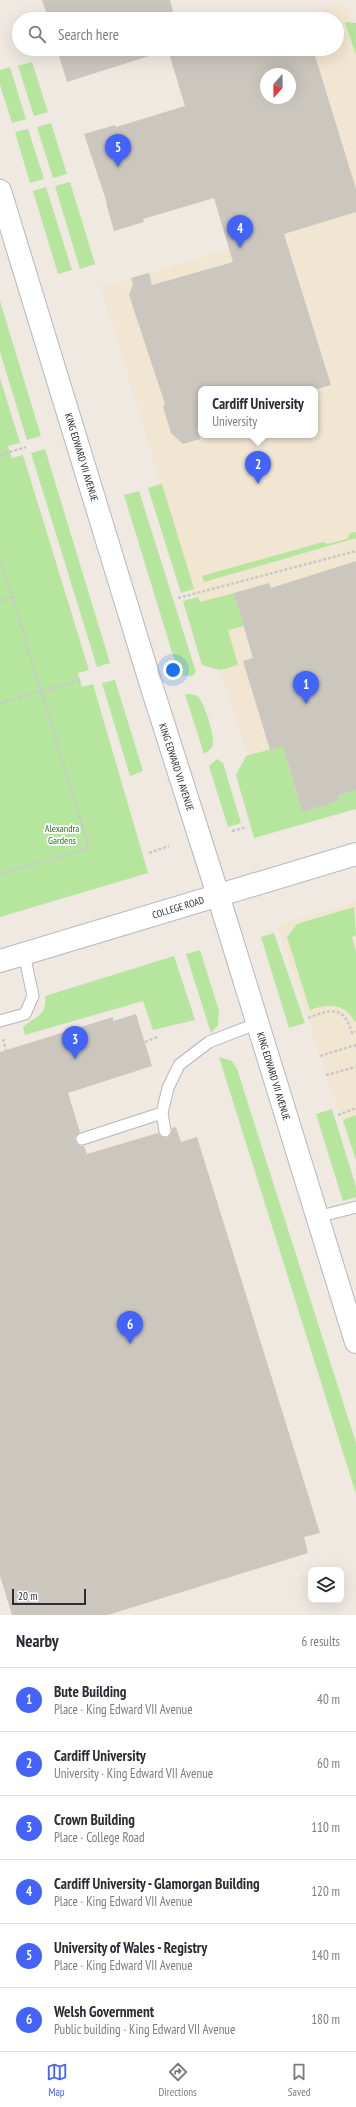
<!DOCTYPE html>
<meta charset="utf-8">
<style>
:root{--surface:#fff;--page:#f2f2f3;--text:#2b2b33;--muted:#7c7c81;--line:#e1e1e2;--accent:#4264fb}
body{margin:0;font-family:"PT Sans Narrow",sans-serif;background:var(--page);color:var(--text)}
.controls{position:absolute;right:12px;bottom:12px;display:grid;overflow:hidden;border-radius:8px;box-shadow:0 4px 16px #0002}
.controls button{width:36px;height:36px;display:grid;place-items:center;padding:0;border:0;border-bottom:1px solid var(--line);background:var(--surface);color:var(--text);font:20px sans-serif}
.compass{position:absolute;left:260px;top:68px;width:36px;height:36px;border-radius:50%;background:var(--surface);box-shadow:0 4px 16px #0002;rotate:200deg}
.scale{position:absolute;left:12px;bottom:10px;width:74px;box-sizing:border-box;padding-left:4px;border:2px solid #2e2e2e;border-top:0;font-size:11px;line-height:14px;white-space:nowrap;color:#2e2e2e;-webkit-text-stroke:3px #fff;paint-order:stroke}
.you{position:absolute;left:173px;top:670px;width:14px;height:14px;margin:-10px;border:3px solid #fff;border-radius:50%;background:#1a73e8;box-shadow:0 0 0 6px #1a73e833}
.badge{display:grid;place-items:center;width:26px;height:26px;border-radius:50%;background:var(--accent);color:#fff;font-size:13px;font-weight:700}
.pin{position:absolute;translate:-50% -33px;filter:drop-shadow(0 1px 2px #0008)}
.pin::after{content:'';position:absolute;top:21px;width:14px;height:12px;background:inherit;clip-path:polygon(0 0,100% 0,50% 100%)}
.popup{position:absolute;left:198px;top:386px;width:120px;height:52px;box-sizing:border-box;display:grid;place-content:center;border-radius:8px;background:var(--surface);filter:drop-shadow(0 1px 3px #0005);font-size:13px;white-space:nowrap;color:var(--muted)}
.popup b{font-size:15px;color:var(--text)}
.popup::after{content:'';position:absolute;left:50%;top:100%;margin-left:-8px;border:8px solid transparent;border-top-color:var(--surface)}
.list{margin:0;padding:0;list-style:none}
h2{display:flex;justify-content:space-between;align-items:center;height:52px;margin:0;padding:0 16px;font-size:17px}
h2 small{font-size:13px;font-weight:400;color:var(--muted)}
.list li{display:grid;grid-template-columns:26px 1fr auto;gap:12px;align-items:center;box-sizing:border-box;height:64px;padding:0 16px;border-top:1px solid var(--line)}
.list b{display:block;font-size:15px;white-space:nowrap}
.list p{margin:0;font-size:13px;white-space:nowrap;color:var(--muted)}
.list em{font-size:13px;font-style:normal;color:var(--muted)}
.icon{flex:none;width:22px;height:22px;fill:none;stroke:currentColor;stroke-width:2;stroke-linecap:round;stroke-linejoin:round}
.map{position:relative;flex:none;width:356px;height:1615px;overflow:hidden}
.search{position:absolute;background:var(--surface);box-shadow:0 4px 16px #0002;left:12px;right:12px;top:12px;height:44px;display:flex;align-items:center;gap:10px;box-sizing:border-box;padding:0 14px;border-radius:22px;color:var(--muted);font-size:15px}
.sheet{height:436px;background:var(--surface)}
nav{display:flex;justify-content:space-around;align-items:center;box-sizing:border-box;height:56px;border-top:1px solid var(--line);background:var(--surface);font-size:11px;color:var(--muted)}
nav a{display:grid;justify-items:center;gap:2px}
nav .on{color:var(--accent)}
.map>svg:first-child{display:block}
</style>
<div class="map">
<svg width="356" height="1615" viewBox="0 0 356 1615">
<rect width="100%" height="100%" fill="#efe9e1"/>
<g fill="#f0e6d1" fill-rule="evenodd">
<path d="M346,3L356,34V805L272,830L190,582L101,287L229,249L218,212H220L169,55L189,49H337V19H290ZM266,74H290V98H266ZM201,389H315V435H201Z"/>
<polygon points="356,902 356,1163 277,925"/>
</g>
<g fill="#b6e59e">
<polygon points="345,22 356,23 356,55"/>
<polygon points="32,62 48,112 34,116 18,66"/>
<polygon points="10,67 26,119 12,123 0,85 0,70"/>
<polygon points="51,123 67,174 53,178 37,127"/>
<polygon points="28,129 44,179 30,183 15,132"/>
<polygon points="70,182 95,264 80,269 55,186"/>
<polygon points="46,187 72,270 58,274 33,191"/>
<polygon points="0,301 41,436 27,440 0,352"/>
<polygon points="0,378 20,443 8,446 12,458 23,455 89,670 78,673 82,687 93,684 148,873 0,917"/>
<polygon points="45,449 110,663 97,667 31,453"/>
<polygon points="161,484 162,484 194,589 181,593 148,488"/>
<polygon points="139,491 196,672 192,676 179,675 124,495"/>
<polygon points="356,532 356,538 204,582 202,576 323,542 327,544 347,539 350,533"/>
<polygon points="234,593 244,626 228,630 238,665 220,670 202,665 183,601 198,597 200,602"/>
<polygon points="115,680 143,771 130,776 102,683"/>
<path d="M185,694C190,694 196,694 199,698C205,704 215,738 213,746C211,749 207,752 204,754Z"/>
<polygon points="283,746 302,812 338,801 337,796 356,790 356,809 254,838 236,775 246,756"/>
<polygon points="217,759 223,763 241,823 228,827 209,766"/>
<path d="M354,907L356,935L352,937L356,952V1020L354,1021C344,1002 327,1004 310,1010L287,937L297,924Z"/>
<polygon points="274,933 305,1023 289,1028 261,937"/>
<polygon points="200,950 219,1011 218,1025 211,1033 186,954"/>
<path d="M174,956L195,1020L153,1030L143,1001L25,1035L23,1028C30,1017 48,1019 45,996Z"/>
<polygon points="219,1057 232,1061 237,1069 356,1443 356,1494"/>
<polygon points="332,1109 356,1187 356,1197 343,1201 316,1114"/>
<polygon points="356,1115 356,1160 343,1120"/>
</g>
<g fill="#cbc7bf" fill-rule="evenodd">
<polygon points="42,0 170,0 175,19 48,19"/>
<path d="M57,49H313L356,189V212L284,234L331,385L317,389H201V426L197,429L200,439L183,444L171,433L163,407L165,404L129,295L133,285L131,278L149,273L152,285L233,262L214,198L143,219L144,222L114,231L106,203H107L84,134L115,125L116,127L185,106L168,50L67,82ZM266,74H290V98H266Z"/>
<polygon points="356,561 356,790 337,796 339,801 302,812 283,746 270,750 243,661 253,658 234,593 269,583 271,588"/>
<polygon points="136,1014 152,1066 68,1093 80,1132 75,1137 76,1142 80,1146 84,1146 87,1154 158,1133 162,1137 167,1138 171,1134 172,1128 176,1127 181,1142 197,1137 320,1533 304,1537 308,1553 108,1615 12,1615 0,1576 0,1052 113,1017 113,1021"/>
</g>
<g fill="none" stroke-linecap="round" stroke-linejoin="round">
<defs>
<g id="lane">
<polyline points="0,1021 25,1014 33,996 24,954"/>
<polyline points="165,1131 162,1113 168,1088 179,1065 209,1042 258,1023"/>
<polyline points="82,1139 162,1113"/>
<polyline points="317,1217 356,1207"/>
</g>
<g id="street">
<polyline points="0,191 153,691 218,895 356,1342"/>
<polyline points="0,961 356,854"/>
</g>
</defs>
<use href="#lane" stroke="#b4b7c1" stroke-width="13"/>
<use href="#street" stroke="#b4b7c1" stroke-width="24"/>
<g stroke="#c9c9c9" stroke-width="2.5" stroke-dasharray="3 2" stroke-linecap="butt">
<polyline points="0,455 26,447"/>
<polyline points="0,557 89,848 0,874"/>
<polyline points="178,598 356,551"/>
<polyline points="0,601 12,597"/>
<polyline points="0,703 80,680"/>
<polyline points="232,831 247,827"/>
<polyline points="149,853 169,846"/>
<path d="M308,1018C331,1009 344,1005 352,1033L356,1032"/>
<polyline points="3,1039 6,1050"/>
<polyline points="145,1042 157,1037"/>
<polyline points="320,1056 356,1045"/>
<polyline points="326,1075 356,1067"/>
<polyline points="338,1115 356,1108"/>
</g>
<use href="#lane" stroke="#fff" stroke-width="11"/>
<use href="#street" stroke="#fff" stroke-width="22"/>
</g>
<g text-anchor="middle" stroke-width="3.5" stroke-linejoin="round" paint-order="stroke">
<g font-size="10" fill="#2e2e2e" stroke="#fff">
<text transform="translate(82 457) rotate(73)" y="4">KING EDWARD VII AVENUE</text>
<text transform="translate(177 767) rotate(72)" y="4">KING EDWARD VII AVENUE</text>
<text transform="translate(178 907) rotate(-17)" y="4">COLLEGE ROAD</text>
<text transform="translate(274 1076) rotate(73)" y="4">KING EDWARD VII AVENUE</text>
</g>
<g font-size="10" fill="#2c6e1b" stroke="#fff">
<text x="62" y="832">Alexandra<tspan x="62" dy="12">Gardens</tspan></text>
</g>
</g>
</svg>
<div class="controls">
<button><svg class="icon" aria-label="layers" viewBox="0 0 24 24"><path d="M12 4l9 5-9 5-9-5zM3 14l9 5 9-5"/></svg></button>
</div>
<svg class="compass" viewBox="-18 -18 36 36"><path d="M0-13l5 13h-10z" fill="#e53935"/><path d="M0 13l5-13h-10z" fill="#7c7c81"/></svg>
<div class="scale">20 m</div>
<div class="you"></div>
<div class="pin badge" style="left:306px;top:704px">1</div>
<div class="pin badge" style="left:258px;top:484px">2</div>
<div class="popup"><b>Cardiff University</b>University</div>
<div class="pin badge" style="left:75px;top:1059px">3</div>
<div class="pin badge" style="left:240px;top:248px">4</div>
<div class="pin badge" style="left:118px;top:167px">5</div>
<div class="pin badge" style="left:130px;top:1344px">6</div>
<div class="search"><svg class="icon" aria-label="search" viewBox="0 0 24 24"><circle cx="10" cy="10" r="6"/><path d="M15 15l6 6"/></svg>Search here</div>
</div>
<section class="sheet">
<h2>Nearby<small>6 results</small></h2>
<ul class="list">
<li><span class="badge">1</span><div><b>Bute Building</b><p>Place · King Edward VII Avenue</p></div><em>40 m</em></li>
<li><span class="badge">2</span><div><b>Cardiff University</b><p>University · King Edward VII Avenue</p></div><em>60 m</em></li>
<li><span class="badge">3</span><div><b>Crown Building</b><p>Place · College Road</p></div><em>110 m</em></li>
<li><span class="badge">4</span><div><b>Cardiff University - Glamorgan Building</b><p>Place · King Edward VII Avenue</p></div><em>120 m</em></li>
<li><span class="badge">5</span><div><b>University of Wales - Registry</b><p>Place · King Edward VII Avenue</p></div><em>140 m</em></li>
<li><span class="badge">6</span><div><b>Welsh Government</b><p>Public building · King Edward VII Avenue</p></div><em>180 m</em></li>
</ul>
</section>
<nav>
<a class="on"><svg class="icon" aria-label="map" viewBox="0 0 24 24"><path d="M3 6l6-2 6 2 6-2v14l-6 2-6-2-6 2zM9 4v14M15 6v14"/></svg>Map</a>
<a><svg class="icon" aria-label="directions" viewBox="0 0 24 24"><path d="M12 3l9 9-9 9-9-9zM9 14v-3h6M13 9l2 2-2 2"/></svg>Directions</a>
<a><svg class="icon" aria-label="saved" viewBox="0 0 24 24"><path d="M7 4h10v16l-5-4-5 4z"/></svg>Saved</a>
</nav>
